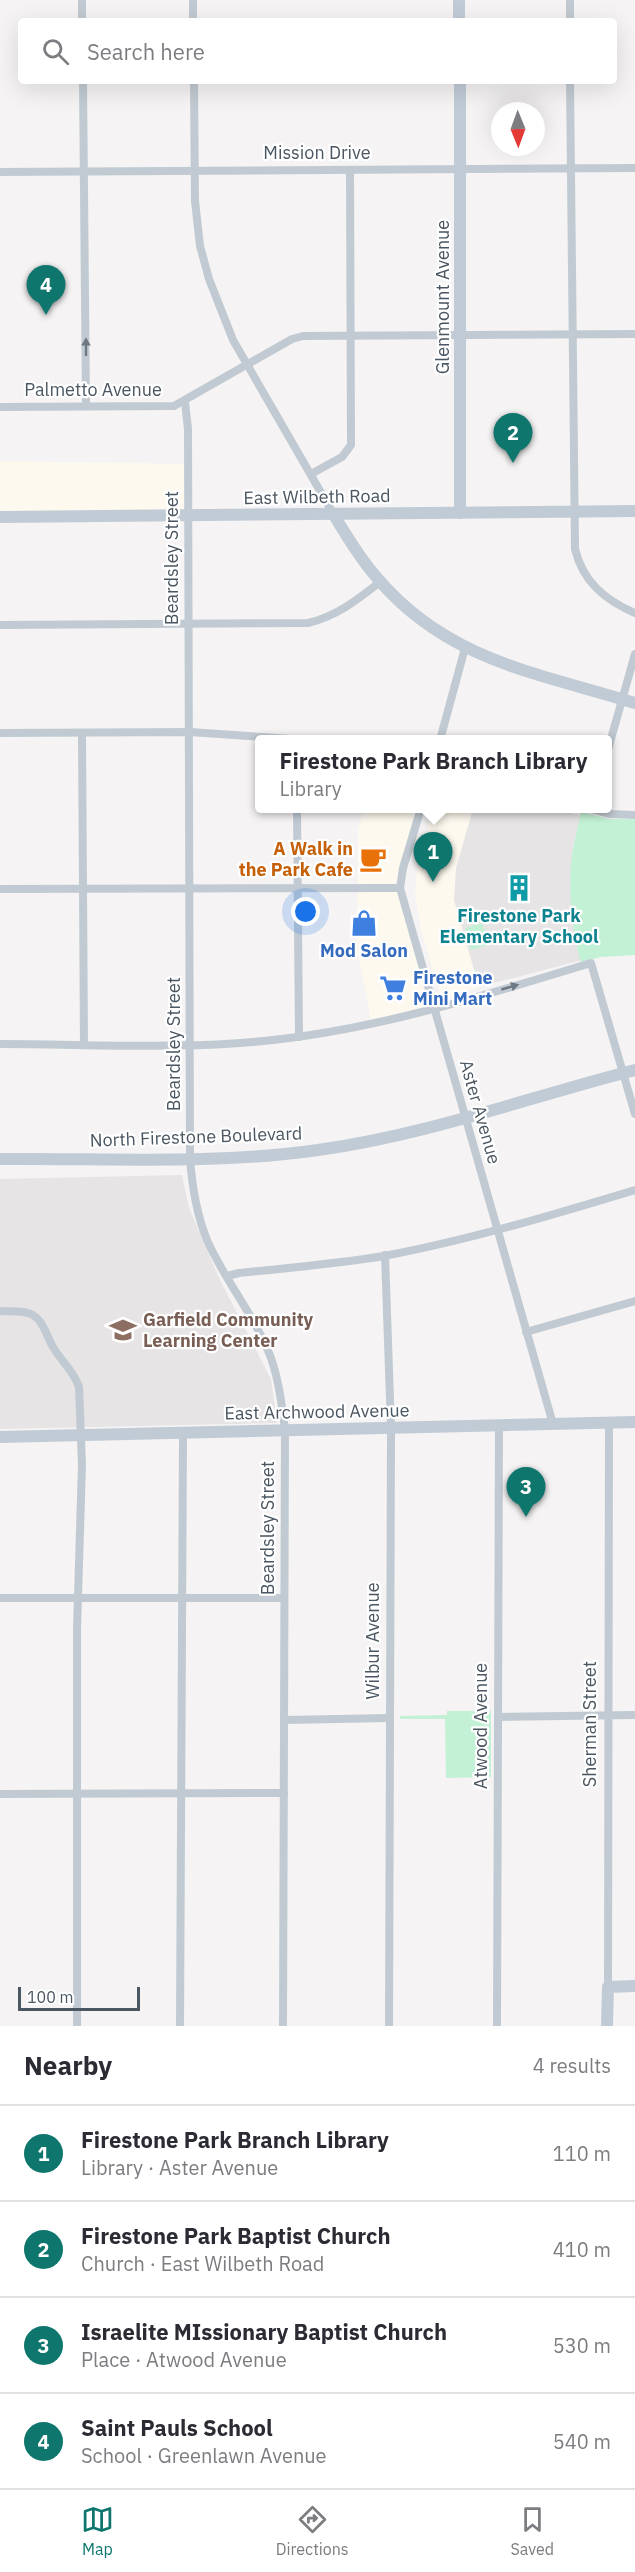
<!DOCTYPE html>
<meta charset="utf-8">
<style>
:root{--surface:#fff;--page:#f7f7f7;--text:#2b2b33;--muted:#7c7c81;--line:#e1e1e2;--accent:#0f766e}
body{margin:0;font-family:"IBM Plex Sans",sans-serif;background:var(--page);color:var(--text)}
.compass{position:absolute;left:491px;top:102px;width:54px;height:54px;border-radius:50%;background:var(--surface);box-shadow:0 6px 24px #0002;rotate:179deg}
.scale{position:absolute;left:18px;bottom:15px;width:122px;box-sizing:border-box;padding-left:6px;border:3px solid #4a5661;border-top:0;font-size:16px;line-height:21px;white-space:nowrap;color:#4a5661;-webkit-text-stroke:4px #fff;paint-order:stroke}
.you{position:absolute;left:306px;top:912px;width:21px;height:21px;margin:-15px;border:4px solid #fff;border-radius:50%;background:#1a73e8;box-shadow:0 0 0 9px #1a73e833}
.badge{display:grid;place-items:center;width:39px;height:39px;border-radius:50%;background:var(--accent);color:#fff;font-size:20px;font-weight:700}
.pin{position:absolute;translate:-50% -50px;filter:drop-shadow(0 2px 3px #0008)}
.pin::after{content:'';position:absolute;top:32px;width:21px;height:18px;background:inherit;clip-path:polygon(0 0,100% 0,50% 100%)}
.popup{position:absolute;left:255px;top:735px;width:357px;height:78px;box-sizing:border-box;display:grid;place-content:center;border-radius:6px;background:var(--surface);filter:drop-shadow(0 2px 4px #0005);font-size:20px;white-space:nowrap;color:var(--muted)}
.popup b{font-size:22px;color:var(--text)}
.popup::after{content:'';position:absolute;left:50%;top:100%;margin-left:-12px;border:12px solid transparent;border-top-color:var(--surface)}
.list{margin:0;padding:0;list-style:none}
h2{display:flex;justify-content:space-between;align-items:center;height:78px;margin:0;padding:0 24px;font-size:26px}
h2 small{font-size:20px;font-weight:400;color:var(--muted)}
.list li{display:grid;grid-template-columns:39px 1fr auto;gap:18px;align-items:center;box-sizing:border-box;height:96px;padding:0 24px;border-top:2px solid var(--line)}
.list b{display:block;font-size:22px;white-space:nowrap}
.list p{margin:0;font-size:20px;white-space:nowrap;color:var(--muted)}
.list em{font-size:20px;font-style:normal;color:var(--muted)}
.icon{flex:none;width:33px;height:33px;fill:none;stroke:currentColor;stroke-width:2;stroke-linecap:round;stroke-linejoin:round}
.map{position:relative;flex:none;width:635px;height:2026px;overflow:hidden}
.search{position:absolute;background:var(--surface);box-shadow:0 6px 24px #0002;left:18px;right:18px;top:18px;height:66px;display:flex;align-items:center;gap:15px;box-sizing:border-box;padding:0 21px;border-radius:6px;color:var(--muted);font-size:22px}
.sheet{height:462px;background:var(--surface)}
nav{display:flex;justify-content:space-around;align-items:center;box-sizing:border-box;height:84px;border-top:2px solid var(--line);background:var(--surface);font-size:16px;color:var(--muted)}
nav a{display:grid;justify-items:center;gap:3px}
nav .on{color:var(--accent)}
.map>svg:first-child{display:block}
</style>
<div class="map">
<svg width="635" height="2026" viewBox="0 0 635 2026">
<rect width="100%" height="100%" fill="#f5f3f3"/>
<g fill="#fdf9ef">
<polygon points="0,461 189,464 189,516 0,517"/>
<polygon points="364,809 420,809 400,888 433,1009 372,1025 357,949 358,829"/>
<polygon points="432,809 473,809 457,868 454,900 479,987 442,1000 421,930 415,895 416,877"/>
</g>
<g fill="#e6e4e5">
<polygon points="473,809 554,809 581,816 573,846 571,899 582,960 479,987 454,900 456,868"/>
<polygon points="182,1175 189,1208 220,1280 271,1379 277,1423 0,1429 0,1179"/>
</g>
<g fill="#c3f1d5">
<path d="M581,812L609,819H635V955L600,957L581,963C571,926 567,886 573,848C575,836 579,824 581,812Z"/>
<polygon points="482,923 488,945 471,950 465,928"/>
<polygon points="447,1711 491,1711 491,1777 446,1778 445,1719 400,1719 400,1716 447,1715"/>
</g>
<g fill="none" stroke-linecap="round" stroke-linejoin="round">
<g stroke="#c1cad2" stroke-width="8">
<polyline points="82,0 82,21"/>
<polyline points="193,0 193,21"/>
<polyline points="570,0 570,21"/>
<polyline points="83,81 86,406"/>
<polyline points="194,81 195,201 200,246 209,279 233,340 334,515"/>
<path d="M570,81L575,549C583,582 605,600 635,613"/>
<polyline points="0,172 635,168"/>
<path d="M185,402L188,429L190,1158C192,1186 196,1213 207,1240C225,1281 255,1316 271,1358C279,1381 282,1406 285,1430L283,2026"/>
<polyline points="0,407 174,406 292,339 303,336 635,334"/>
<polyline points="311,474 342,457 351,445 350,170"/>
<path d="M0,625L308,623C337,616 357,600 380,582"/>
<polyline points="0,733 190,732 305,740"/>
<polyline points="82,733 84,1044"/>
<polyline points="440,740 465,648"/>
<polyline points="607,753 635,654"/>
<polyline points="297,808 299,1037"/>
<polyline points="421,808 403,868 400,888 553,1424"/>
<polyline points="587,808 609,814 635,815"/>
<polyline points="0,889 400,888"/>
<path d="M0,1044C90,1044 183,1050 273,1040C382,1028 486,995 591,963L635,1114"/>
<polyline points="385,1255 391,1428 389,2026"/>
<path d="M227,1276L239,1273C287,1268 336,1264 384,1256C469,1240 552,1215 635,1190"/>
<path d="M0,1311C10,1312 24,1310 33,1315C44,1322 47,1337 53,1347C61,1361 74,1371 79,1387L82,1465L77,1629V2026"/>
<polyline points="526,1332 635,1301"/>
<polyline points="0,1598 284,1598"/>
<polyline points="498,1717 635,1715"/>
<polyline points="284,1720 389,1718"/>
<polyline points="0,1794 284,1793"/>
<polyline points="608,1987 609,1423"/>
<polyline points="180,2026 183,1433"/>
<polyline points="497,2026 499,1426"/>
</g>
<g stroke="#c1cbd6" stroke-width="12">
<polyline points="459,0 459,21"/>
<polyline points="460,81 460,513"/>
<path d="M334,515C347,537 361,560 378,579C448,661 538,673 635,703"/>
<polyline points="0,517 635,511"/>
<path d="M0,1159C106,1158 213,1165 318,1150C427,1135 529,1097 635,1070"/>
<polyline points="0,1437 635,1422"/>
<polyline points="607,2026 608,1987 635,1986"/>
</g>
</g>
<defs><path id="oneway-solid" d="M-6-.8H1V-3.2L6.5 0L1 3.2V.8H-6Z" transform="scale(1.5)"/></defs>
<g fill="#6e7983">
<use href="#oneway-solid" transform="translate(86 347) rotate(-90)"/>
<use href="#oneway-solid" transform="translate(510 987) rotate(-16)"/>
</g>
<defs>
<symbol id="cafe-bare" viewBox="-9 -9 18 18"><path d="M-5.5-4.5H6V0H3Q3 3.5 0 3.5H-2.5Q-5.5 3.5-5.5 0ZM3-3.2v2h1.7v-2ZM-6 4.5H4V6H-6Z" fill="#e8710a" stroke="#fff" stroke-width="2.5" paint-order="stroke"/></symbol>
<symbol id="building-bare" viewBox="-9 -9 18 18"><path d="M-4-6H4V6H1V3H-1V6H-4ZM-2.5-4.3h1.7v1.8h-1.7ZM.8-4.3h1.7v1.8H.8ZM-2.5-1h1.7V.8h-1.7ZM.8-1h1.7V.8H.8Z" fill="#0f9aa8" stroke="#fff" stroke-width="2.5" paint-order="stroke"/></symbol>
<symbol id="shop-bare" viewBox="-9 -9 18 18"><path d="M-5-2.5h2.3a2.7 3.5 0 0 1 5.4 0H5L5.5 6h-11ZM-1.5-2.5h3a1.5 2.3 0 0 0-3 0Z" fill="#3f7fe0" stroke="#fff" stroke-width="2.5" paint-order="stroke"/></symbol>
<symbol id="supermarket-bare" viewBox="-9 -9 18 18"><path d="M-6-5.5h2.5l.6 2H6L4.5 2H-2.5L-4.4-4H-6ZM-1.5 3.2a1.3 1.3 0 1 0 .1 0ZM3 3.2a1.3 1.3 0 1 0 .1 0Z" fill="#3f7fe0" stroke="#fff" stroke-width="2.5" paint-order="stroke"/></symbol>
<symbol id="school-bare" viewBox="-9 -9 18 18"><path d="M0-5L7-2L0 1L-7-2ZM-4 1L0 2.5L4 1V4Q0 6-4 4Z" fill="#8d6e63" stroke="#fff" stroke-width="2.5" paint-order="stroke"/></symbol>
</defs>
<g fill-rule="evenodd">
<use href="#cafe-bare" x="354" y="840" width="38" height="38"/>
<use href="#building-bare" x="500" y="869" width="38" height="38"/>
<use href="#shop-bare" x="345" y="904" width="38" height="38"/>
<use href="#supermarket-bare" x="374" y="969" width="38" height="38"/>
<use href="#school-bare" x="104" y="1311" width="38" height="38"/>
</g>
<g text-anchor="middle" stroke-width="4.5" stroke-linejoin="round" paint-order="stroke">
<g font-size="18" fill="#4a5661" stroke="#fff">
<text x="317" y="159">Mission Drive</text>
<text transform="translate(443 297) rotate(-90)" y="6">Glenmount Avenue</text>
<text x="93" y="396">Palmetto Avenue</text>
<text transform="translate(317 497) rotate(-1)" y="6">East Wilbeth Road</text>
<text transform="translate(172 558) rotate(-90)" y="6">Beardsley Street</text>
<text transform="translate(174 1044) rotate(-90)" y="6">Beardsley Street</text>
<text transform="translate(480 1112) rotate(74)" y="6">Aster Avenue</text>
<text transform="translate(196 1137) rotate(-2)" y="6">North Firestone Boulevard</text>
<text transform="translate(317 1412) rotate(-1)" y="6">East Archwood Avenue</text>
<text transform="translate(268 1528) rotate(-90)" y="6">Beardsley Street</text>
<text transform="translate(373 1641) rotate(-90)" y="6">Wilbur Avenue</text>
<text transform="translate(590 1724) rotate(-90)" y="6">Sherman Street</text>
<text transform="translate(481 1726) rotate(-90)" y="6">Atwood Avenue</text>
</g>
<g font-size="18" font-weight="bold" fill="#c56008" stroke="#fff" text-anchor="end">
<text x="353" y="855">A Walk in<tspan x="353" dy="21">the Park Cafe</tspan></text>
</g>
<g font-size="18" font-weight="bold" fill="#0d838f" stroke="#fff">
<text x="519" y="922">Firestone Park<tspan x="519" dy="21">Elementary School</tspan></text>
</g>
<g font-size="18" font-weight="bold" fill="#366cbe" stroke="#fff">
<text x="364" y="957">Mod Salon</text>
<text x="413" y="984" text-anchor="start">Firestone<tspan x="413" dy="21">Mini Mart</tspan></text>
</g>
<g font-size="18" font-weight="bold" fill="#785e54" stroke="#fff" text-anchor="start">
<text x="143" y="1326">Garfield Community<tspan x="143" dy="21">Learning Center</tspan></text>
</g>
</g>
</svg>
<svg class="compass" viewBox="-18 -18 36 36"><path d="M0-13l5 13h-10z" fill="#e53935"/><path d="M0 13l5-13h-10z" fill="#7c7c81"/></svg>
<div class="scale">100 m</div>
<div class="you"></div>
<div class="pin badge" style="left:433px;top:882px">1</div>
<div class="popup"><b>Firestone Park Branch Library</b>Library</div>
<div class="pin badge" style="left:513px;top:463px">2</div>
<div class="pin badge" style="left:526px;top:1517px">3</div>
<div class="pin badge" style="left:46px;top:315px">4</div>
<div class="search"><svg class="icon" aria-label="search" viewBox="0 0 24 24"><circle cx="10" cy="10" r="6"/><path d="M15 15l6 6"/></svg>Search here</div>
</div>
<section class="sheet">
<h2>Nearby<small>4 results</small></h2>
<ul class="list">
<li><span class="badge">1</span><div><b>Firestone Park Branch Library</b><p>Library · Aster Avenue</p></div><em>110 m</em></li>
<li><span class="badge">2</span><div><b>Firestone Park Baptist Church</b><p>Church · East Wilbeth Road</p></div><em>410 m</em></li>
<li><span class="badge">3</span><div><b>Israelite MIssionary Baptist Church</b><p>Place · Atwood Avenue</p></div><em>530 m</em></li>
<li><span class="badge">4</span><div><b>Saint Pauls School</b><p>School · Greenlawn Avenue</p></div><em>540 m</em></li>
</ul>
</section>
<nav>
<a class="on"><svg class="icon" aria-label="map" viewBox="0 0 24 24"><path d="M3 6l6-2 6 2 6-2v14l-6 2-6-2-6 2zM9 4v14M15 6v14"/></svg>Map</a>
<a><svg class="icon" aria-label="directions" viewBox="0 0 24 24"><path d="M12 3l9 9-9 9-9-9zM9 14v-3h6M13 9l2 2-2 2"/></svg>Directions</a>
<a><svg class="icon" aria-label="saved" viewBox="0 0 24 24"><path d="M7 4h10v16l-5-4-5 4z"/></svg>Saved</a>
</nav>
